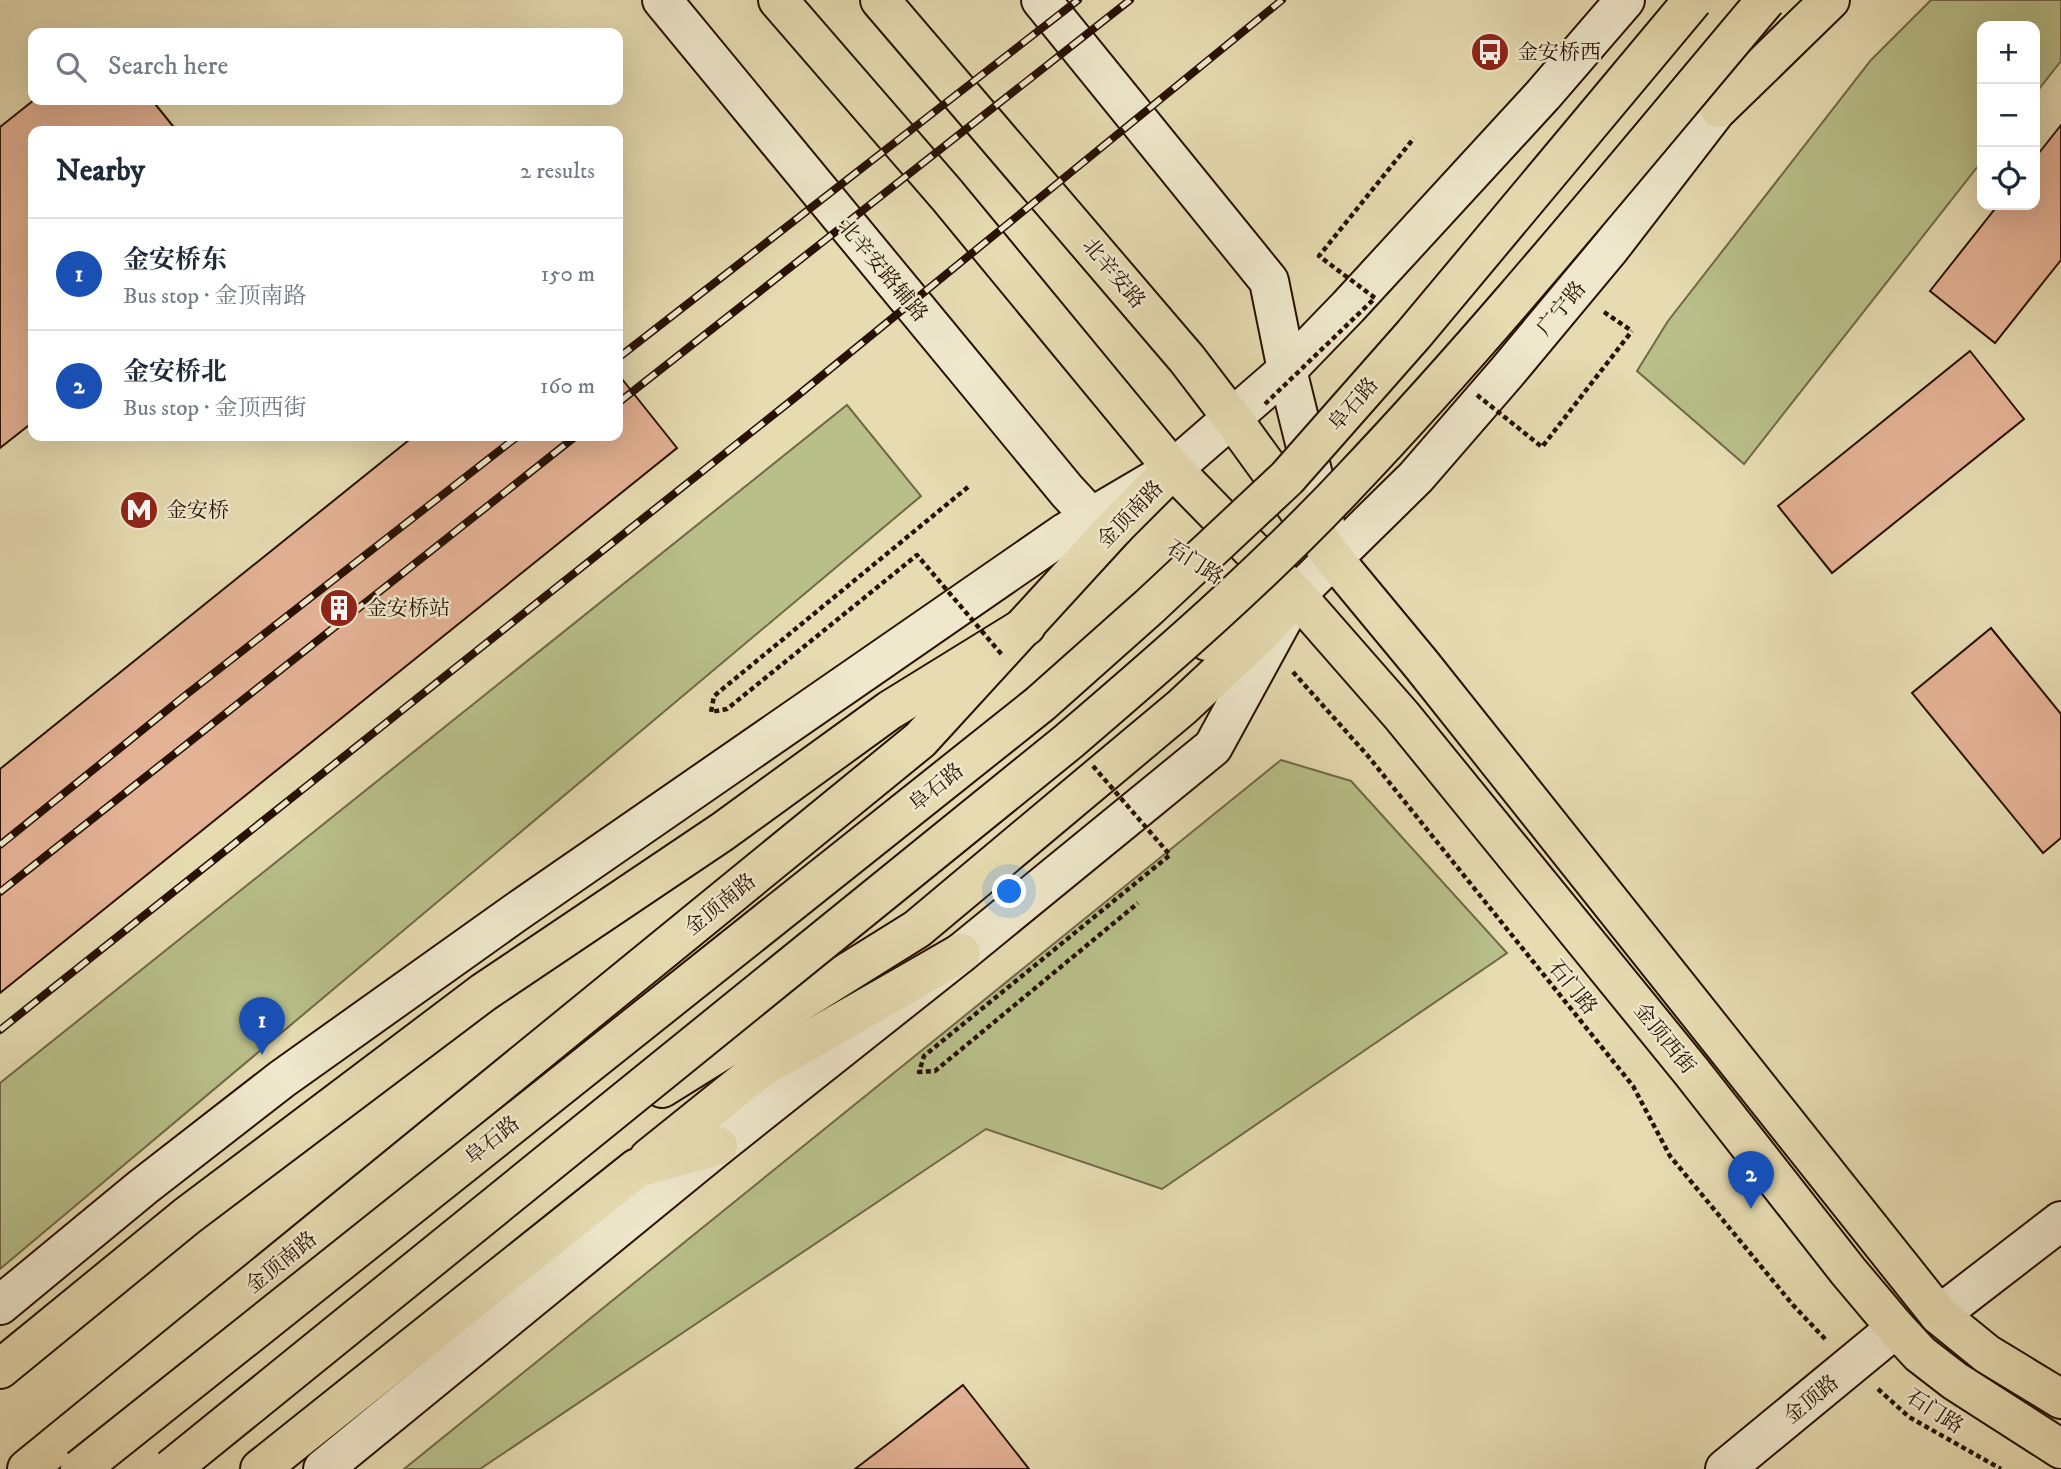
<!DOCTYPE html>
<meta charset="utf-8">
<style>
:root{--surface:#fff;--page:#f2f2f3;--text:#1f2937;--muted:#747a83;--line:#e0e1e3;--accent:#111827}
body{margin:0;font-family:"IM FELL DW Pica","Noto Serif SC",serif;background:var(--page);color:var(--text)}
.controls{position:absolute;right:21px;top:21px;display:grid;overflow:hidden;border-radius:14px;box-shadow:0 7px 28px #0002}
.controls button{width:63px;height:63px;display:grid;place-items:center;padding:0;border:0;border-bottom:2px solid var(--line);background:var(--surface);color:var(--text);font:35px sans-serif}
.you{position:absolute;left:1010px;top:892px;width:24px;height:24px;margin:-18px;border:5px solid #fff;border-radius:50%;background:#1a73e8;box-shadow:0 0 0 10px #1a73e833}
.badge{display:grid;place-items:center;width:46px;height:46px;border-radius:50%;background:var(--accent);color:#fff;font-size:23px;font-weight:700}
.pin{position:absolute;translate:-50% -58px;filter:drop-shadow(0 2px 4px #0008)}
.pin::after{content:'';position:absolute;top:37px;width:24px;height:21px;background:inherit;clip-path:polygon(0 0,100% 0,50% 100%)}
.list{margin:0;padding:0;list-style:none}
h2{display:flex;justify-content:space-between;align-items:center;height:91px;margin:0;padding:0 28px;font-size:30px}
h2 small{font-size:23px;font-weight:400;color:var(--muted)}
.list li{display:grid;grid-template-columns:46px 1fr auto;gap:21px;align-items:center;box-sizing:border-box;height:112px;padding:0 28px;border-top:2px solid var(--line)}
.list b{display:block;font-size:26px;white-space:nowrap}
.list p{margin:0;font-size:23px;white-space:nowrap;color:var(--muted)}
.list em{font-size:23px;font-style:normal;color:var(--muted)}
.icon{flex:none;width:38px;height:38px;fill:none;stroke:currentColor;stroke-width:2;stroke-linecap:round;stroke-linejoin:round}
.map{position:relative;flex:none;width:2061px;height:1469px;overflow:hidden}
.search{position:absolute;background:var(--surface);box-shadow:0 7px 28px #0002;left:28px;top:28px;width:595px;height:77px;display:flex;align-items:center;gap:18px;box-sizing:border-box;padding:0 24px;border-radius:14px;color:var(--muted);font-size:26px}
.panel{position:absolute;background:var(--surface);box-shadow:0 7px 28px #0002;left:28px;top:126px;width:595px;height:315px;border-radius:14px}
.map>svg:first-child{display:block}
</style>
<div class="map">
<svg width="2061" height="1469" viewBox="0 0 2061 1469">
<rect width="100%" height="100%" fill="#e6dbb1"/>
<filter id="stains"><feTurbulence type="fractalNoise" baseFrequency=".00286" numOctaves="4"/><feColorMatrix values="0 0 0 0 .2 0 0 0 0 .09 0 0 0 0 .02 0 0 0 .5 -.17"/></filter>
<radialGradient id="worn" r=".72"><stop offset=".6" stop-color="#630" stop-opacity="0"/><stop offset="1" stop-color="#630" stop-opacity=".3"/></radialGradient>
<g fill="#b8bf89" stroke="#706846" stroke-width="2">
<polygon points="1931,0 2061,0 2061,61 2035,94 2035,26 1982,26 1982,161 1744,464 1637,371 1668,321 1871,60"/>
<polygon points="847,405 921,496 0,1269 0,1083"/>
<polygon points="1281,760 1351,781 1507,953 1162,1189 986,1129 480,1469 404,1469"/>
</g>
<g fill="#e4b295" stroke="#281102" stroke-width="2">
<polygon points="34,100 152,100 177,131 33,131 33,422 0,448 0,127"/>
<polygon points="2061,125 2061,260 1995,343 1930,291 1998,205 2035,205 2035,158"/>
<polygon points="1970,351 2024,419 1832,573 1778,506"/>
<polygon points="618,374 677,448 0,993 0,769 414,436 618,436"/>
<polygon points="1991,628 2061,714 2061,838 2043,853 1912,693"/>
<polygon points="963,1385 1029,1469 855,1469 893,1440"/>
</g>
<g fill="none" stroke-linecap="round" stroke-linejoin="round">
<defs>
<g id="secondary">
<polyline points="662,0 1067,491 1091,517 1115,527"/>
<polyline points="1041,0 1269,281 1287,370 1329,540"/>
<polyline points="0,1305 143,1187 282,1079 515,913 1066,532 1173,469 1287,370 1348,307 1543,95 1625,0"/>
<polyline points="1939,1315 2061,1221"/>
<polyline points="323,1469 718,1146 961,953 1213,747 1296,595 1416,477 1507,372 1611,247 1739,81"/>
<polyline points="1725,1469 1896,1328"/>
</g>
<g id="primary">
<polyline points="778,0 947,195 1173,469 1290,589"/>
<polyline points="880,0 1187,359 1232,418 1334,559"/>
<polyline points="1207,641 1240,611 1296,595"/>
<polyline points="662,1088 917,929 1182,707 1260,634 1296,595"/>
<polyline points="27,1469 920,740 1115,527 1173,469"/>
</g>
<g id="highway">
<polyline points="1719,108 1830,0"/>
<polyline points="1334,559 1421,664 1939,1315 1987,1354 2061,1399"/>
<polyline points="1296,595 1402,716 1691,1071 1848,1271 1896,1328 1920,1354 1955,1381 2061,1449"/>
<polyline points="649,1158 761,1068 961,953"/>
<polyline points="0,1369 187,1216 484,992 722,832 890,710 1026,626"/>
<polyline points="260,1469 637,1168 718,1146"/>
</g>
</defs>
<use href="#secondary" stroke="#281102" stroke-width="42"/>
<use href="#primary" stroke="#281102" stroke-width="42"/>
<use href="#highway" stroke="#281102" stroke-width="42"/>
<g stroke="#281102" stroke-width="4.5" stroke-dasharray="5 3.5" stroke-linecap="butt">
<polyline points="1604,312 1632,331"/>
<polyline points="1293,672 1368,756 1633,1086 1670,1156 1793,1305 1826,1340"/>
<polyline points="1878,1389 1909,1417 2001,1469"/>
</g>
<use href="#secondary" stroke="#efe8cc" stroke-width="38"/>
<use href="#primary" stroke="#e6dbb1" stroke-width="38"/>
<use href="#highway" stroke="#e6dbb1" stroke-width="38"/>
<defs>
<g id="rail">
<polyline points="618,358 1078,0"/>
<polyline points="618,403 1130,0"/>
<polyline points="0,845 187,694 518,436"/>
<polyline points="0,892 576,436"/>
<polyline points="0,1030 797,396 1282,0"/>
</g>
</defs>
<use href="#rail" stroke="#281102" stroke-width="8"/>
<use href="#rail" stroke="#efe8cc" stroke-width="5" stroke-dasharray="16" stroke-linecap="butt"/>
<defs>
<g id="highway-bridge">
<polyline points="80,1469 1040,704 1149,607 1287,478 1414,334 1693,0"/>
<path d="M171,1469L1069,741C1167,657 1264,573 1352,479C1497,326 1630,161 1766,0"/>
</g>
</defs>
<use href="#highway-bridge" stroke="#281102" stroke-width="42" stroke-linecap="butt"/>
<g stroke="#281102" stroke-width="4.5" stroke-dasharray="5 3.5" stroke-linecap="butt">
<polyline points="1477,395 1542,447 1632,331"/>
<polyline points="1265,404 1375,298 1319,256 1414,138"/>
<polyline points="968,487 714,696 711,712 727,709 917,555 1003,656"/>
<polyline points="1093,766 1170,855 924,1056 919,1072 935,1071 1138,903"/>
</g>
<use href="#highway-bridge" stroke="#e6dbb1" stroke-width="38"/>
</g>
<defs>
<symbol id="bus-disc" viewBox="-11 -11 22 22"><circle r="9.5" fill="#8f2418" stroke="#efe8cc"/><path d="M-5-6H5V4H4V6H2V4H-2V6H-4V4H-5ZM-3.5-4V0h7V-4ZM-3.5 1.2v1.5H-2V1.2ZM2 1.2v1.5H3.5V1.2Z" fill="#fff"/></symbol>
<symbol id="metro-disc" viewBox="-11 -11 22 22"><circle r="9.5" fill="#8f2418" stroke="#efe8cc"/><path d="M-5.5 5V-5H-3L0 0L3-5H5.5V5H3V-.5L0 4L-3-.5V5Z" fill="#fff"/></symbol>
<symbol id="building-disc" viewBox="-11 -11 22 22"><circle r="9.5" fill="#8f2418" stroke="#efe8cc"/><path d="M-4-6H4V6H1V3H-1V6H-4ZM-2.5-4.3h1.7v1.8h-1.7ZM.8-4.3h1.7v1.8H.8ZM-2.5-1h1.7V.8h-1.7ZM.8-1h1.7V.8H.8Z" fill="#fff"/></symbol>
</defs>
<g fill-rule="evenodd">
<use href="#bus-disc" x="1468" y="30" width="44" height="44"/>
<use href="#metro-disc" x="117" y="488" width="44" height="44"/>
<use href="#building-disc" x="317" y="586" width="44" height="44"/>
</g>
<g text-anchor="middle" stroke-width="5" stroke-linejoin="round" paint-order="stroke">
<g font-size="21" fill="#281102" stroke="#efe8cc" text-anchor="start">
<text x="1517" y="59">金安桥西</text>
<text x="166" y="517">金安桥</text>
<text x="366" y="615">金安桥站</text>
</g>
<g font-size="21" fill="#281102" stroke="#efe8cc">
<text transform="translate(883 270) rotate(50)" y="7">北辛安路辅路</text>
<text transform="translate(1114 273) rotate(50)" y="7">北辛安路</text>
<text transform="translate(1561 308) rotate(-50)" y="7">广宁路</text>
<text transform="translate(1353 404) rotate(-49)" y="7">阜石路</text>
<text transform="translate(1130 514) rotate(-46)" y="7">金顶南路</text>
<text transform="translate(1195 562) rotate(33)" y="7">石门路</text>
<text transform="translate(936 787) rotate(-39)" y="7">阜石路</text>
<text transform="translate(720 904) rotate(-39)" y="7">金顶南路</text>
<text transform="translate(1573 987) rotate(51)" y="7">石门路</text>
<text transform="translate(1665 1038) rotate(51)" y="7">金顶西街</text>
<text transform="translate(492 1140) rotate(-39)" y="7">阜石路</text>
<text transform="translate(281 1262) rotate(-39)" y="7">金顶南路</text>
<text transform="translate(1811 1399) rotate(-39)" y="7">金顶路</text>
<text transform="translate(1935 1411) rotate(33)" y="7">石门路</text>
</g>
</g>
<rect width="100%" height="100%" filter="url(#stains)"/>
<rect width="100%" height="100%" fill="url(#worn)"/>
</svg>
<div class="controls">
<button>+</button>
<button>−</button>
<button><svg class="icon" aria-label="locate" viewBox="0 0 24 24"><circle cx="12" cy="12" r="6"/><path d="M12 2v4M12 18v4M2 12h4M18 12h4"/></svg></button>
</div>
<div class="you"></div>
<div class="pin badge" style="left:262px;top:1055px;background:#1a4fb4">1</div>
<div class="pin badge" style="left:1751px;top:1209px;background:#1a4fb4">2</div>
<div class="search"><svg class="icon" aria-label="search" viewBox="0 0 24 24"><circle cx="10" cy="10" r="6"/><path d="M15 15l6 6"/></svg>Search here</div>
<section class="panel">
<h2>Nearby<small>2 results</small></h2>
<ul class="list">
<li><span class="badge" style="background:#1a4fb4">1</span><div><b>金安桥东</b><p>Bus stop · 金顶南路</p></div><em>150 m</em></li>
<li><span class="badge" style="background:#1a4fb4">2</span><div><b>金安桥北</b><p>Bus stop · 金顶西街</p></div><em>160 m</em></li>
</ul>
</section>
</div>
